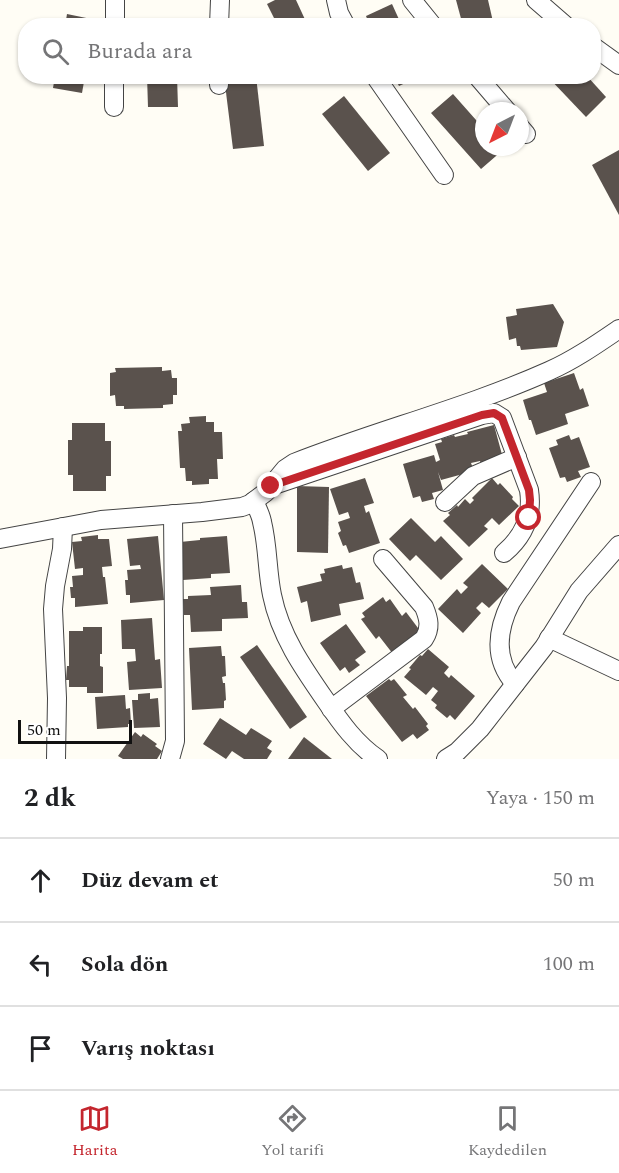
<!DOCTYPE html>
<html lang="tr">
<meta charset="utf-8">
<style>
:root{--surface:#fff;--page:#f2f2f2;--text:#202124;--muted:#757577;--line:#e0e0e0;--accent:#c4262e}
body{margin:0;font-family:Spectral,serif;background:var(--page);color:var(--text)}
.compass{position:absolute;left:475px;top:102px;width:54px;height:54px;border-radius:50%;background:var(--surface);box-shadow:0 2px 4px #0004;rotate:222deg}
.scale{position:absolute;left:18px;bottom:15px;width:114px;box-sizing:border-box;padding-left:6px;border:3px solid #111;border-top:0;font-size:16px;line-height:21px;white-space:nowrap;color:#111;-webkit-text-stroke:4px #fff;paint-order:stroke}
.stop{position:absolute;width:18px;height:18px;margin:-14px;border:4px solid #c4262e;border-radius:50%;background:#fff}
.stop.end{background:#c4262e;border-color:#fff;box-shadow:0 2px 6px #0008}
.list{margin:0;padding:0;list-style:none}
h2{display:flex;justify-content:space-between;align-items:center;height:78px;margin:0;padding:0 24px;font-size:26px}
h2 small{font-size:20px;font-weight:400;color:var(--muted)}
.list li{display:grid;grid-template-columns:39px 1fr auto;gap:18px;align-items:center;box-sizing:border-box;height:84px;padding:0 24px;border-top:2px solid var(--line)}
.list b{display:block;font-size:22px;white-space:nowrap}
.list em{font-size:20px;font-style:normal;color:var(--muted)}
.icon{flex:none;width:33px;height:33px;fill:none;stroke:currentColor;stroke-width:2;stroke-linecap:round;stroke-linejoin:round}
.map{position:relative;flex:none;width:619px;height:759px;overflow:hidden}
.search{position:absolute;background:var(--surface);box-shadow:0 2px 4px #0004;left:18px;right:18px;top:18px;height:66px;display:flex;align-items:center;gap:15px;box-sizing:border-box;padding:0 21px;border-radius:24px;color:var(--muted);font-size:22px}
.sheet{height:330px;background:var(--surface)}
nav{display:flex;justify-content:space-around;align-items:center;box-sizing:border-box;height:84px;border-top:2px solid var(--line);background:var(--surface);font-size:16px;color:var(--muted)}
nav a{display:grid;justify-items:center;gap:3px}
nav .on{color:var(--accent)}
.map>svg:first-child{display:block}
</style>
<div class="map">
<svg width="619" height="759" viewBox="0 0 619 759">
<rect width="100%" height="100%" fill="#fffdf5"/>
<g fill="#5a524d">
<polygon points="275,0 296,0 308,26 278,26 267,4"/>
<polygon points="456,0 488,0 494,26 463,26"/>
<polygon points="392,4 402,26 370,26 366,16"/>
<polygon points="67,14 96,20 95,26 65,26"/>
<polygon points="55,76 85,76 82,93 53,88"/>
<polygon points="147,76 177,76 178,107 148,107"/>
<polygon points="224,76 256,76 264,146 233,149"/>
<polygon points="394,76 420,76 399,86"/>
<polygon points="547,76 587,76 606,97 586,117"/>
<polygon points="453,94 484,129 484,147 500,147 503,150 481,169 431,113"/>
<polygon points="344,96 390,153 368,171 322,114"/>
<polygon points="619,150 619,215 592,165"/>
<polygon points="553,304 564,322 557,347 521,350 520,346 517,346 516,338 509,340 506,317 517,315 516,309"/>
<polygon points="162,367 162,371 171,370 172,378 177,378 177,395 173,395 173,404 163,405 163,408 124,409 124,406 116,406 115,395 110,396 110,373 116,372 115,368"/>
<polygon points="574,373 580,390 583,388 589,406 565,414 568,424 536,435 531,420 529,420 523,400 547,392 544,383"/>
<polygon points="206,416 206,422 214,422 214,432 222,432 223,459 217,459 218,479 209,479 209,484 192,485 192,481 186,481 185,468 180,468 178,431 182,431 181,424 190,423 189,417"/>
<polygon points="72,423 105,423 105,441 111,441 111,476 106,476 106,491 73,491 73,475 68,475 68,440 72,440"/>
<polygon points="494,425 504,462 482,468 480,461 471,463 474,471 441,480 438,472 443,490 432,493 434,499 422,502 420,496 413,498 403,464 434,455 436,462 440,460 435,444 442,442 441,439 454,435 455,437 468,434 467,432"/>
<polygon points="569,435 571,440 579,437 590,467 578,471 581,477 567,482 565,477 560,478 549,448 558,445 556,440"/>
<polygon points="365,478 374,503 364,506 366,513 369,511 380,543 349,553 346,545 343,546 338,533 341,531 338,522 350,518 348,512 339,515 330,489"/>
<polygon points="492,478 498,485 500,483 513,497 512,499 519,506 499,525 492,518 484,526 488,529 469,547 443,521 450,515 448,513 457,505 458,507 465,499 470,504 474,500 472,498"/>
<polygon points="297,486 329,487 328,553 297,552"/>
<polygon points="411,518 435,542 441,536 463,559 441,580 416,555 410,561 389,539"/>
<polygon points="98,535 98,539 109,539 112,566 102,567 103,577 105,577 108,604 75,607 75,598 71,598 70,587 73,587 72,576 83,575 83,568 75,569 72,542 82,541 81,537"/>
<polygon points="158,536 164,600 130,603 130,595 126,595 125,580 128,580 127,570 141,569 140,565 130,566 127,539"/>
<polygon points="227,536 230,573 211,574 211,578 183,580 180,542 200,540 200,538"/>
<polygon points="482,564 508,589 489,608 482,602 476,608 481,613 463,633 438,609 457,589 461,594 468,587 463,583"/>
<polygon points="342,565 343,569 352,567 356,583 360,582 364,599 339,604 341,615 311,622 307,601 301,603 297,587 322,581 320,574 325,573 324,569"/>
<polygon points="241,585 242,602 247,602 248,618 222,619 222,631 191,632 190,615 184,615 183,599 188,599 188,596 211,595 210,587"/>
<polygon points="383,597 386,602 390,599 402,616 406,612 421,632 393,654 379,636 376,639 361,619 365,617 362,613"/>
<polygon points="152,618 155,660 160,659 162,688 129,690 127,662 136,661 135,649 122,649 121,620"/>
<polygon points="346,624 366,652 355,660 360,665 349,673 345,667 340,671 320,643"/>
<polygon points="83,627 102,627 102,654 100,654 100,666 103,667 103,693 87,693 87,687 69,687 69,680 66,680 67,666 69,666 69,631 83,631"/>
<polygon points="257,645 307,717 290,729 240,657"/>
<polygon points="221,646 222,656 225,656 226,676 222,677 223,683 225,683 226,700 224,701 224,708 192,710 189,648"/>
<polygon points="428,649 449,667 444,673 449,678 451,675 475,696 455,720 450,715 447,718 435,708 437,705 431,700 438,691 433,687 426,695 404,677 411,669 409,668 420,655 422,656"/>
<polygon points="389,679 391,681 394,679 407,695 403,697 413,709 415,707 428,724 426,726 429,730 417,739 413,734 402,742 366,696"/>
<polygon points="150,693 150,699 158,698 160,727 134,728 132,700 138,700 138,694"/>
<polygon points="125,695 126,709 130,708 131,724 128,724 128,727 97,729 95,697"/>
<polygon points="220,718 246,735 251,728 272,741 267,748 272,751 267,759 244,759 232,751 226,759 203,744"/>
<polygon points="135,732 141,737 143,734 157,744 155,746 162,751 157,759 123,759 118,756"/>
<polygon points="304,737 332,759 288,759"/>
</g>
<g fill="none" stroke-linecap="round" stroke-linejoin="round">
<defs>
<g id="minor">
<polyline points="336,0 339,13 346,26"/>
<polyline points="412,0 433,26"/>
<polyline points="536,0 566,26"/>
<polyline points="115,26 115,0"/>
<polyline points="219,26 220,0"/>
<polyline points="594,47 619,65"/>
<polyline points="375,76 444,175"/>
<polyline points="477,76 507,111"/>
<polyline points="219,85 219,76"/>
<polyline points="114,107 114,76"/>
<polyline points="520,127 526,134"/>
<path d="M271,486L482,415L494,413L502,418L529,490C533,516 524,536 504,553"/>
<path d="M254,501C257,508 261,515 262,522C268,546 267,571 272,595C280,635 303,668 326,701C341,723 356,744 378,759"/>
<polyline points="445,502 473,476 517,457"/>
<path d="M0,539L101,520L202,512L242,507L250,504L266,492L285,469L294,463C378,430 466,408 549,371C574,360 597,344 619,329"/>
<polyline points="549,638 619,671"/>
<path d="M515,684C493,659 497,630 511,602L591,482"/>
<path d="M331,709L424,639C431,628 429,619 424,607L383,559"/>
<polyline points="56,759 57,698 53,609 55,586 62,549 63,527"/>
<polyline points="170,759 175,741 173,514"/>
<polyline points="446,759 457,752 480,729 544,647 579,591 619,545"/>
</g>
</defs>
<use href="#minor" stroke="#444" stroke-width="20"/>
<use href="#minor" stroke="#fff" stroke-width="18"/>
</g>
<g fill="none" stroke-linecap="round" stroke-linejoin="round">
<polyline stroke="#c4262e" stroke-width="8" points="271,486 482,415 494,413 502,418 529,490 530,500 529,518"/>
</g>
</svg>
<svg class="compass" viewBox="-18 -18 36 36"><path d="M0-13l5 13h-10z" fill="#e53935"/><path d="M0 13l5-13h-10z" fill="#757577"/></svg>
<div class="scale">50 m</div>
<div class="stop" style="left:529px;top:518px"></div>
<div class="stop end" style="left:271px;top:486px"></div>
<div class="search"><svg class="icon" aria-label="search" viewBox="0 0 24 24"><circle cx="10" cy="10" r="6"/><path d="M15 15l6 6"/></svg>Burada ara</div>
</div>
<section class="sheet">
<h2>2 dk<small>Yaya · 150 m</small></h2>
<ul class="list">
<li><svg class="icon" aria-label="ahead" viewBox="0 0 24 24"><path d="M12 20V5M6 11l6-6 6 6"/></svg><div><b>Düz devam et</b></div><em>50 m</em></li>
<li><svg class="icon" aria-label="left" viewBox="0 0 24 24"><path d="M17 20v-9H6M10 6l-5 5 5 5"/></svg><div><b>Sola dön</b></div><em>100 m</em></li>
<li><svg class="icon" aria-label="arrive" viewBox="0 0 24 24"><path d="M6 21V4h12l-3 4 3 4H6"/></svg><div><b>Varış noktası</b></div></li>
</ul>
</section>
<nav>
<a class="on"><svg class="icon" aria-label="map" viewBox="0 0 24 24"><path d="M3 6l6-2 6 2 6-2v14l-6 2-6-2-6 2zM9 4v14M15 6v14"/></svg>Harita</a>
<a><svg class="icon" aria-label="directions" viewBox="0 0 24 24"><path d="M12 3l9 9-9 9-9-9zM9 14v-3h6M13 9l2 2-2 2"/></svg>Yol tarifi</a>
<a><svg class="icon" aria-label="saved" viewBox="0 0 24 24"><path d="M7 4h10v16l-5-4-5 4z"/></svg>Kaydedilen</a>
</nav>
